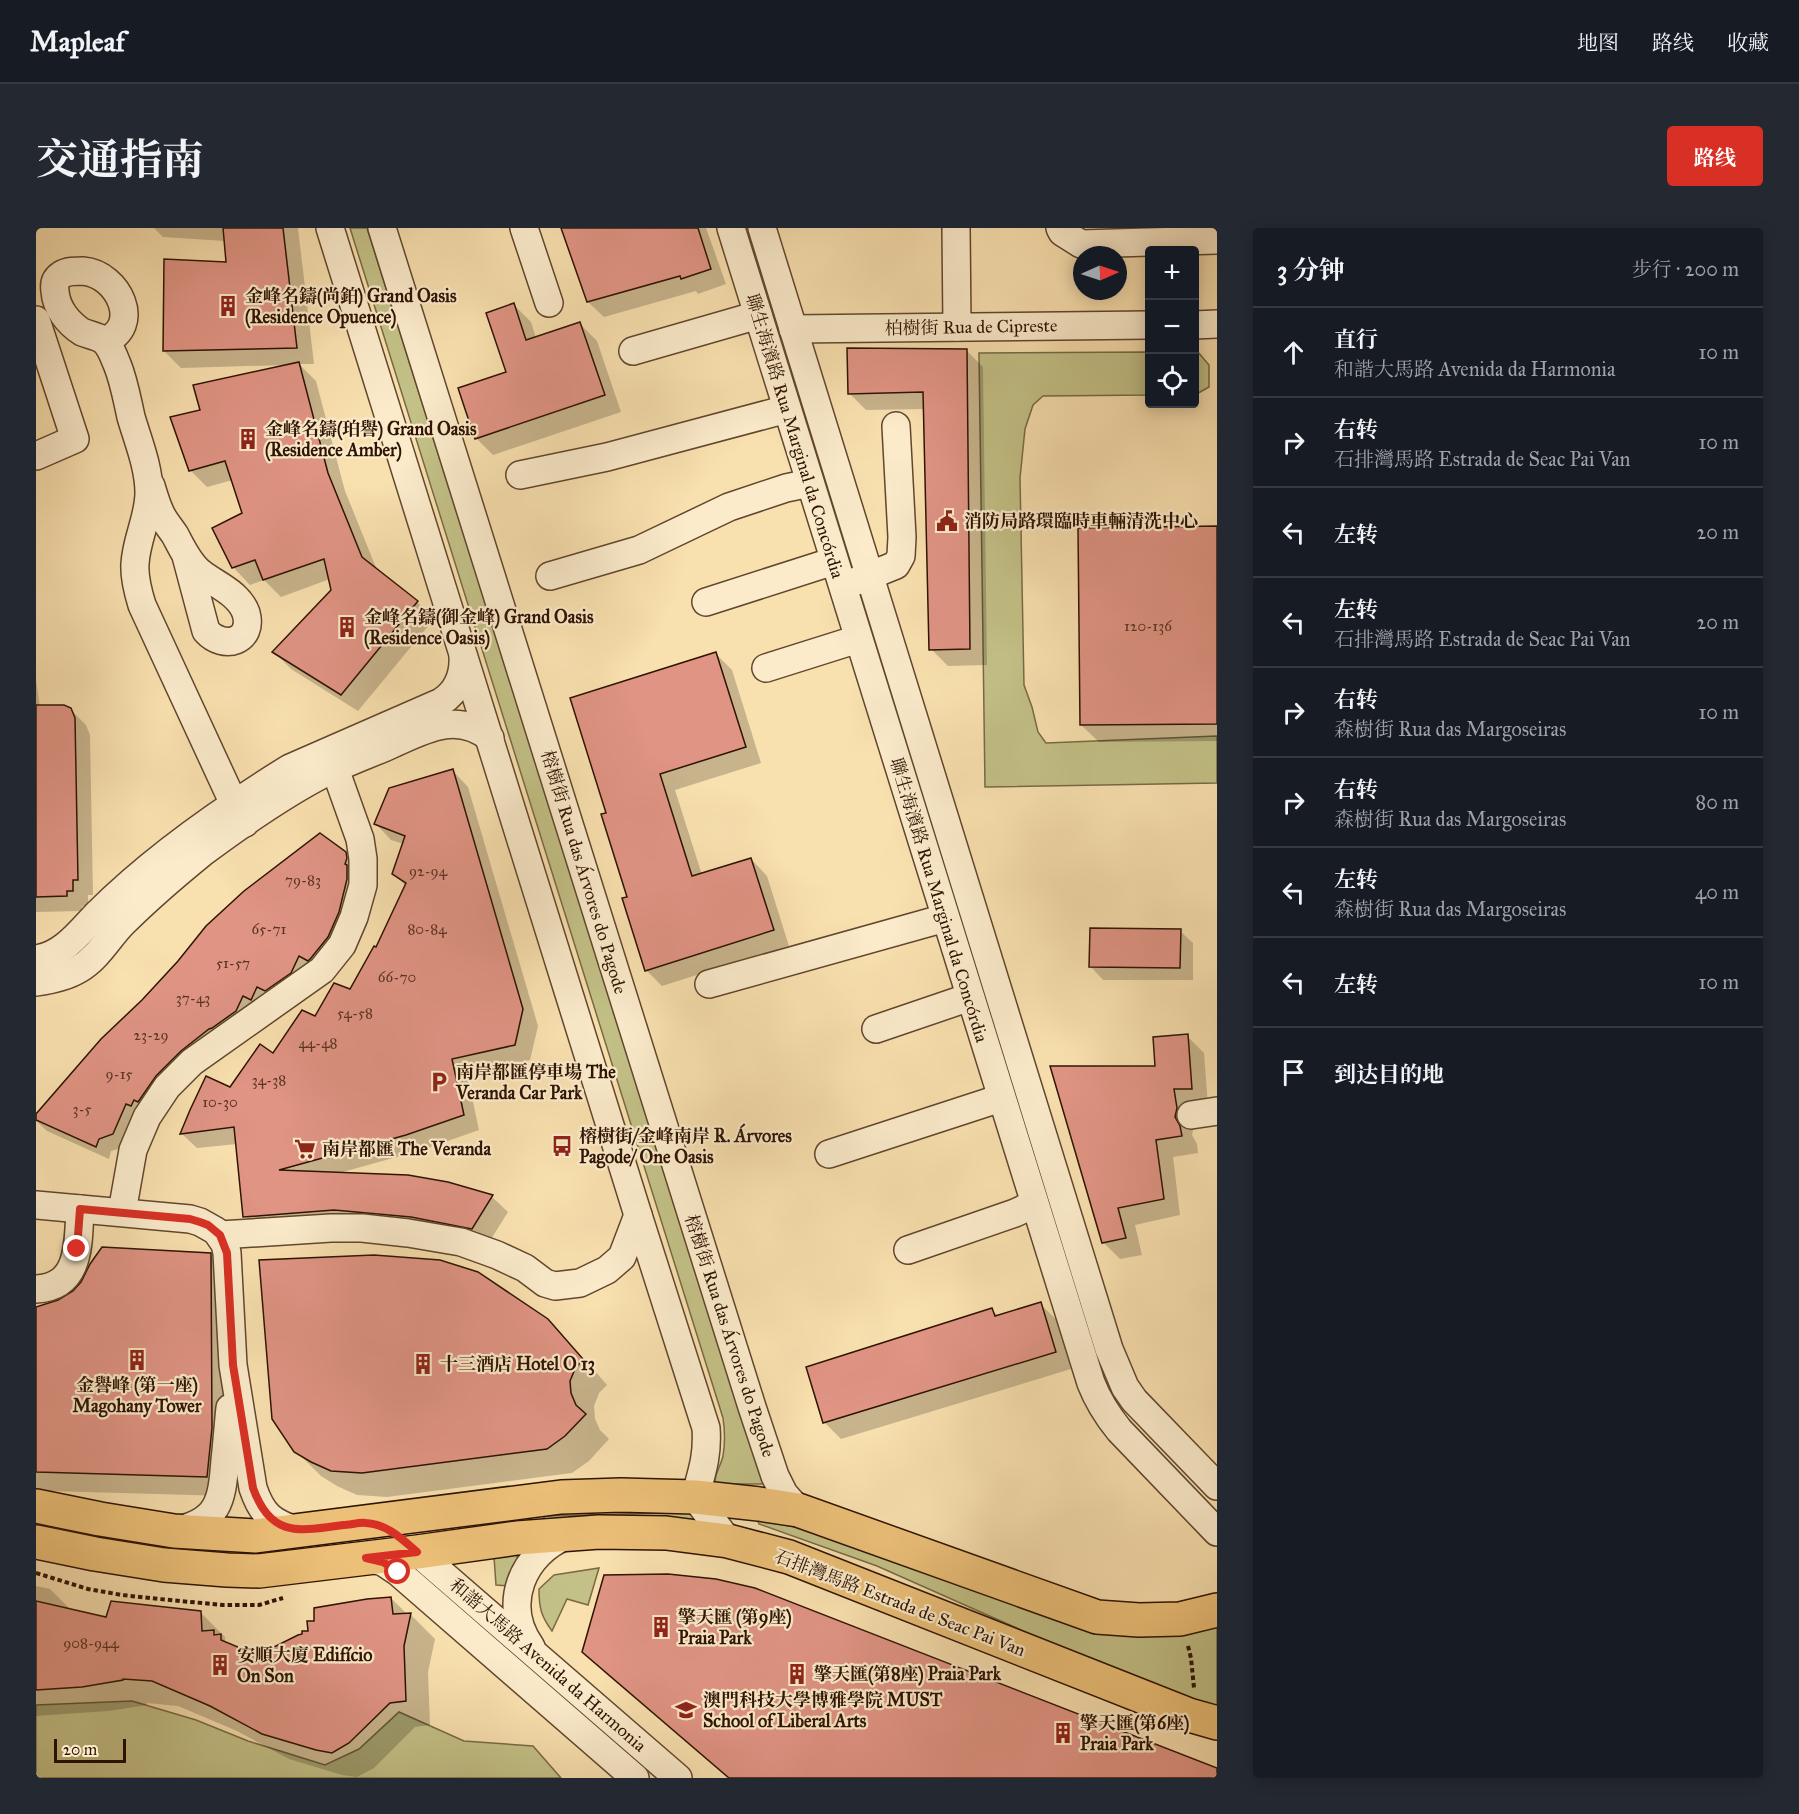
<!DOCTYPE html>
<html lang="zh">
<meta charset="utf-8">
<style>
:root{--surface:#171b24;--page:#242831;--text:#f1f3f6;--muted:#9ea1a6;--line:#363941;--accent:#d93025}
body{margin:0;font-family:"IM FELL Great Primer","Noto Serif SC",serif;background:var(--page);color:var(--text)}
.controls{position:absolute;right:18px;top:18px;display:grid;overflow:hidden;border-radius:6px;box-shadow:0 3px 15px #0003}
.controls button{width:54px;height:54px;display:grid;place-items:center;padding:0;border:0;border-bottom:2px solid var(--line);background:var(--surface);color:var(--text);font:30px sans-serif}
.compass{position:absolute;left:1037px;top:18px;width:54px;height:54px;border-radius:50%;background:var(--surface);box-shadow:0 3px 15px #0003;rotate:87deg}
.scale{position:absolute;left:18px;bottom:15px;width:72px;box-sizing:border-box;padding-left:6px;border:3px solid #2e1303;border-top:0;font-size:16px;line-height:21px;white-space:nowrap;color:#2e1303;-webkit-text-stroke:4px #fbebcb;paint-order:stroke}
.stop{position:absolute;width:18px;height:18px;margin:-14px;border:4px solid #d93025;border-radius:50%;background:#fff}
.stop.end{background:#d93025;border-color:#fff;box-shadow:0 2px 6px #0008}
.list{margin:0;padding:0;list-style:none}
h2{display:flex;justify-content:space-between;align-items:center;height:78px;margin:0;padding:0 24px;font-size:26px}
h2 small{font-size:20px;font-weight:400;color:var(--muted)}
.list li{display:grid;grid-template-columns:39px 1fr auto;gap:18px;align-items:center;box-sizing:border-box;height:90px;padding:0 24px;border-top:2px solid var(--line)}
.list b{display:block;font-size:22px;white-space:nowrap}
.list p{margin:0;font-size:20px;white-space:nowrap;color:var(--muted)}
.list em{font-size:20px;font-style:normal;color:var(--muted)}
.icon{flex:none;width:33px;height:33px;fill:none;stroke:currentColor;stroke-width:2;stroke-linecap:round;stroke-linejoin:round}
.map{position:relative;flex:none;width:1181px;height:1550px;overflow:hidden;border-radius:6px}
header{display:flex;align-items:center;gap:36px;box-sizing:border-box;height:84px;padding:0 30px;background:var(--surface);border-bottom:2px solid var(--line)}
header strong{font-size:28px}
nav{display:flex;gap:33px;margin-inline-start:auto;font-size:21px}
.intro{display:flex;align-items:center;justify-content:space-between;box-sizing:border-box;height:144px;padding:0 36px}
h1{margin:0;font-size:42px}
.button{padding:15px 27px;border-radius:6px;background:var(--accent);color:#fff;font-size:21px;font-weight:700}
main{display:flex;gap:36px;padding:0 36px}
aside{flex:1;background:var(--surface);border-radius:6px;box-shadow:0 3px 15px #0003}
.map>svg:first-child{display:block}
</style>
<header>
<strong>Mapleaf</strong>
<nav><a>地图</a><a>路线</a><a>收藏</a></nav>
</header>
<div class="intro"><h1>交通指南</h1><a class="button">路线</a></div>
<main>
<div class="map">
<svg width="1181" height="1550" viewBox="0 0 1181 1550">
<rect width="100%" height="100%" fill="#f9e0af"/>
<filter id="stains"><feTurbulence type="fractalNoise" baseFrequency=".00333" numOctaves="4"/><feColorMatrix values="0 0 0 0 .2 0 0 0 0 .09 0 0 0 0 .02 0 0 0 .5 -.17"/></filter>
<radialGradient id="worn" r=".72"><stop offset=".6" stop-color="#630" stop-opacity="0"/><stop offset="1" stop-color="#630" stop-opacity=".3"/></radialGradient>
<g fill="#c3c187" stroke="#786a45" stroke-width="1.5">
<path d="M314,0H331L697,1160L728,1252L727,1256H679C678,1246 685,1238 687,1228C689,1216 689,1203 687,1190Z"/>
<polygon points="1113,124 1113,167 1007,168 997,177 989,201 984,250 988,457 996,479 1002,504 1010,515 1181,508 1181,555 949,559 943,125"/>
<polygon points="1159,124 1162,124 1173,137 1173,159 1159,167"/>
<polygon points="661,1284 667,1293 505,1294 509,1288"/>
<polygon points="721,1291 787,1305 1052,1401 1181,1395 1181,1482 1048,1430 841,1338 723,1296"/>
<polygon points="473,1327 480,1327 484,1333 475,1358 460,1357 458,1329"/>
<path d="M563,1340L552,1377L531,1371L516,1403C505,1388 503,1380 503,1361L518,1347Z"/>
<polygon points="96,1473 160,1492 212,1513 289,1537 323,1521 363,1484 428,1513 497,1518 525,1550 0,1550 0,1477"/>
</g>
<g fill="#0003">
<polygon points="118,0 262,0 278,136 263,136 280,153 309,263 341,342 381,374 398,391 322,483 255,441 238,424 297,363 294,351 245,369 228,352 214,357 197,339 208,286 197,252 171,259 154,242 166,183 250,137 145,140 128,123 191,35 189,13 127,9"/>
<polygon points="526,0 670,0 690,56 662,66 660,63 568,89 552,74"/>
<polygon points="478,77 495,94 500,110 544,96 561,113 585,184 457,227 440,210 471,145"/>
<polygon points="930,122 947,139 951,437 912,438 895,421 889,181 830,182 813,165"/>
<polygon points="1181,300 1181,513 1063,514 1045,497"/>
<polygon points="680,426 696,442 725,535 639,562 666,647 715,631 731,648 753,718 626,758 610,742 571,585"/>
<polygon points="0,452 4,479 34,481 50,497 54,507 57,667 52,667 52,678 46,678 45,683 0,684"/>
<polygon points="417,543 432,559 502,798 494,832 431,846 443,902 386,922 303,945 411,955 456,969 472,984 452,1016 224,1003 209,988 201,916 161,920 145,905 194,861 315,763 341,721 370,658 358,646 368,616 355,612 340,596"/>
<polygon points="309,625 322,638 315,697 189,813 89,919 75,923 73,931 11,903 0,893 0,888"/>
<polygon points="1144,703 1157,715 1157,752 1067,752 1055,739"/>
<polygon points="1151,808 1168,825 1172,878 1158,898 1156,907 1161,916 1162,925 1137,929 1144,987 1099,997 1106,1027 1084,1031 1067,1014 1121,840"/>
<polygon points="174,1027 193,1046 190,1268 14,1263 0,1260 0,1078 4,1078"/>
<polygon points="1004,1076 1021,1092 1035,1141 805,1211 788,1194 956,1082 962,1088"/>
<polygon points="511,1092 527,1107 523,1105 551,1138 553,1136 571,1157 563,1165 558,1178 559,1191 564,1202 573,1211 553,1233 536,1245 351,1269 321,1267 301,1258 285,1248 260,1223"/>
<polygon points="0,1358 14,1361 35,1382 71,1390 164,1384 189,1409 189,1413 193,1417 205,1424 234,1423 273,1405 280,1394 355,1370 371,1386 374,1386 399,1411 392,1444 394,1497 379,1499 338,1540 321,1549 306,1547 253,1531 201,1503 142,1478 111,1475 111,1477 72,1483 0,1488"/>
<polygon points="548,1423 1181,1550 692,1550 569,1445"/>
</g>
<g fill="#e09484" stroke="#2e1303" stroke-width="1.5">
<polygon points="187,0 247,0 261,120 127,123 128,31 190,34"/>
<polygon points="525,0 662,0 675,41 645,51 644,48 551,74"/>
<polygon points="478,75 490,112 544,94 569,167 439,211 422,160 470,144 450,85"/>
<polygon points="811,120 931,121 934,421 893,422 887,164 812,166"/>
<polygon points="263,134 292,245 326,329 382,373 305,467 236,424 295,362 288,331 227,352 219,332 196,340 176,300 206,285 189,233 153,243 134,189 164,182 157,157"/>
<polygon points="1181,298 1181,496 1044,497 1042,300"/>
<polygon points="680,424 710,519 624,546 656,648 715,630 738,702 609,743 586,670 591,669 565,586 570,585 534,470"/>
<polygon points="0,477 28,477 35,480 39,490 42,652 37,652 37,663 31,663 31,668 0,669"/>
<polygon points="417,541 487,781 479,817 416,831 428,887 370,907 243,942 372,947 412,954 457,967 436,1001 375,989 298,982 207,989 198,899 144,906 154,882 170,848 194,859 224,816 237,825 266,782 279,788 298,755 314,761 338,718 340,719 370,655 356,646 369,608 338,596 353,560"/>
<polygon points="284,605 310,624 311,630 309,636 311,637 311,651 303,684 292,709 275,730 272,733 263,728 255,745 229,763 221,759 215,772 207,768 200,783 176,800 173,801 145,823 120,848 102,874 98,872 95,878 90,876 77,906 63,911 60,919 0,892 0,886 65,811 106,772 142,733 170,698 208,663"/>
<polygon points="1054,700 1145,701 1144,740 1053,739"/>
<polygon points="1152,806 1156,861 1138,861 1141,880 1139,889 1144,898 1146,908 1120,912 1128,971 1082,980 1090,1010 1066,1015 1014,838 1119,838 1117,809"/>
<polygon points="66,1019 175,1025 176,1200 171,1249 0,1244 0,1079 22,1072 37,1063 45,1054 54,1036"/>
<polygon points="338,1027 404,1032 442,1044 512,1091 547,1131 539,1141 534,1153 535,1165 540,1177 550,1186 529,1208 511,1221 326,1245 295,1243 275,1234 258,1224 236,1191 223,1032"/>
<polygon points="1005,1074 1020,1124 787,1195 770,1139 956,1080 959,1088"/>
<polygon points="632,1346 680,1351 719,1360 1181,1540 1181,1550 693,1550 546,1424 568,1347"/>
<polygon points="355,1369 357,1386 375,1385 368,1418 370,1473 354,1475 313,1515 296,1525 280,1522 226,1506 174,1478 116,1453 87,1451 87,1452 46,1459 0,1462 0,1373 70,1389 75,1373 165,1383 166,1403 178,1402 178,1407 185,1406 185,1412 202,1419 205,1423 234,1421 262,1407 266,1406 266,1403 272,1403 271,1393 278,1393 278,1380 331,1371"/>
</g>
<g fill="none" stroke-linecap="round" stroke-linejoin="round">
<defs>
<g id="minor">
<path d="M294,0L602,987L670,1200C672,1227 666,1244 659,1269L692,1313"/>
<polyline points="346,0 716,1179 739,1248 748,1266 762,1282"/>
<polyline points="488,0 513,75"/>
<path d="M695,0L1055,1155C1062,1173 1071,1187 1083,1202L1181,1304"/>
<polyline points="726,0 1073,1121 1089,1159 1098,1172 1181,1258"/>
<polyline points="920,0 921,99"/>
<polyline points="1024,0 1026,4 1045,16 1181,12"/>
<polyline points="0,92 39,211 0,228"/>
<polyline points="1158,97 1181,96"/>
<polyline points="757,101 1114,97"/>
<path d="M68,113C107,99 83,46 47,43C40,43 31,43 25,47C19,51 18,57 19,63C20,80 32,95 46,104C53,107 61,108 67,112C74,117 78,129 81,136C88,153 91,171 95,189C102,213 113,239 113,265C113,289 100,312 99,336C98,350 102,364 106,377L198,576L209,595"/>
<polyline points="597,123 722,87"/>
<polyline points="484,247 571,229 751,181"/>
<path d="M115,258C118,268 121,279 126,288C130,295 135,301 139,307C146,320 153,336 165,345C180,357 203,365 210,385C218,413 188,423 170,403L150,328"/>
<polyline points="514,348 603,322 693,279 750,260 774,255"/>
<polyline points="818,354 860,337 865,328 866,309 860,198"/>
<polyline points="670,374 798,333"/>
<polyline points="730,440 822,411"/>
<path d="M0,731C26,728 44,704 61,686C115,632 189,580 254,540L405,474C421,464 428,447 427,428"/>
<path d="M0,754C15,752 30,749 43,741C62,730 73,709 87,695C112,670 139,647 166,625C205,596 246,567 289,545C309,535 331,527 352,518C386,503 420,482 454,510"/>
<polyline points="673,756 909,690"/>
<polyline points="840,801 934,769"/>
<polyline points="1155,887 1181,883"/>
<polyline points="793,926 965,870"/>
<path d="M0,977L154,991L164,994L180,1003L189,1016L191,1025L197,1137L217,1260C226,1287 236,1295 263,1303"/>
<polyline points="86,984 97,922 111,889 131,859 156,834 286,742 306,717 318,689 327,657 327,631 324,611 299,541"/>
<polyline points="184,1007 295,1000 326,1000 372,1005 425,1014 461,1027 489,1040 509,1055 519,1058 544,1055 571,1042 586,1029 602,987"/>
<polyline points="872,1022 979,985 998,976"/>
<path d="M0,1061C45,1059 42,1015 44,981"/>
<path d="M138,1303C183,1294 186,1273 189,1232C191,1215 192,1198 194,1180"/>
<polyline points="381,1324 642,1550"/>
<polyline points="330,1330 347,1334 362,1344 599,1550"/>
<path d="M495,1419C465,1377 486,1325 532,1307"/>
</g>
<g id="major">
<polyline points="0,1278 64,1291 138,1303 220,1308 525,1269 585,1267 659,1269 723,1276 762,1282 1061,1389 1103,1392 1144,1391 1181,1382"/>
<polyline points="0,1314 59,1326 128,1337 191,1342 223,1343 381,1324 481,1310 563,1304 630,1305 692,1313 753,1329 1153,1487 1181,1495"/>
</g>
</defs>
<use href="#minor" stroke="#61462e" stroke-width="30"/>
<use href="#major" stroke="#2e1303" stroke-width="36"/>
<g stroke="#2e1303" stroke-width="4" stroke-dasharray="4.5 3" stroke-linecap="butt">
<polyline points="0,1345 52,1361 86,1367 123,1371 187,1377 223,1377 247,1370"/>
<polyline points="1152,1418 1155,1430 1158,1460"/>
</g>
<use href="#minor" stroke="#fbebcb" stroke-width="27"/>
<use href="#major" stroke="#ecc078" stroke-width="33"/>
</g>
<g fill="none" stroke-linecap="round" stroke-linejoin="round">
<path stroke="#d93025" stroke-width="8" d="M41,1021L44,981L154,991L164,994L172,997L184,1007L191,1025L197,1137L217,1260C235,1310 263,1303 307,1297C314,1297 323,1294 330,1295C351,1296 366,1311 381,1324L330,1330L347,1334L362,1344"/>
</g>
<defs>
<symbol id="building-bare" viewBox="-9 -9 18 18"><path d="M-4-6H4V6H1V3H-1V6H-4ZM-2.5-4.3h1.7v1.8h-1.7ZM.8-4.3h1.7v1.8H.8ZM-2.5-1h1.7V.8h-1.7ZM.8-1h1.7V.8H.8Z" fill="#8f2418" stroke="#fbebcb" stroke-width="2.5" paint-order="stroke"/></symbol>
<symbol id="civic-bare" viewBox="-9 -9 18 18"><path d="M-.6-6.5H3V-4.5H.6V-3L4-1V1h2V6H-6V1h2V-1L-.6-3ZM-1.2 2.5V6h2.4V2.5Z" fill="#8f2418" stroke="#fbebcb" stroke-width="2.5" paint-order="stroke"/></symbol>
<symbol id="parking-bare" viewBox="-9 -9 18 18"><path d="M-3.5-5.5H1a3.5 3.5 0 0 1 0 7H-1V5.5H-3.5ZM-1-3.4V-.6H.8a1.4 1.4 0 0 0 0-2.8Z" fill="#8f2418" stroke="#fbebcb" stroke-width="2.5" paint-order="stroke"/></symbol>
<symbol id="bus-bare" viewBox="-9 -9 18 18"><path d="M-5-6H5V4H4V6H2V4H-2V6H-4V4H-5ZM-3.5-4V0h7V-4ZM-3.5 1.2v1.5H-2V1.2ZM2 1.2v1.5H3.5V1.2Z" fill="#8f2418" stroke="#fbebcb" stroke-width="2.5" paint-order="stroke"/></symbol>
<symbol id="supermarket-bare" viewBox="-9 -9 18 18"><path d="M-6-5.5h2.5l.6 2H6L4.5 2H-2.5L-4.4-4H-6ZM-1.5 3.2a1.3 1.3 0 1 0 .1 0ZM3 3.2a1.3 1.3 0 1 0 .1 0Z" fill="#8f2418" stroke="#fbebcb" stroke-width="2.5" paint-order="stroke"/></symbol>
<symbol id="university-bare" viewBox="-9 -9 18 18"><path d="M0-5L7-2L0 1L-7-2ZM-4 1L0 2.5L4 1V4Q0 6-4 4Z" fill="#8f2418" stroke="#fbebcb" stroke-width="2.5" paint-order="stroke"/></symbol>
</defs>
<g fill-rule="evenodd">
<use href="#building-bare" x="177" y="63" width="30" height="30"/>
<use href="#building-bare" x="197" y="196" width="30" height="30"/>
<use href="#civic-bare" x="896" y="278" width="30" height="30"/>
<use href="#building-bare" x="296" y="384" width="30" height="30"/>
<use href="#parking-bare" x="388" y="839" width="30" height="30"/>
<use href="#bus-bare" x="511" y="903" width="30" height="30"/>
<use href="#supermarket-bare" x="254" y="906" width="30" height="30"/>
<use href="#building-bare" x="86" y="1117" width="30" height="30"/>
<use href="#building-bare" x="372" y="1121" width="30" height="30"/>
<use href="#building-bare" x="610" y="1384" width="30" height="30"/>
<use href="#building-bare" x="169" y="1422" width="30" height="30"/>
<use href="#building-bare" x="746" y="1431" width="30" height="30"/>
<use href="#university-bare" x="635" y="1467" width="30" height="30"/>
<use href="#building-bare" x="1012" y="1490" width="30" height="30"/>
</g>
<g text-anchor="middle" stroke-width="4.5" stroke-linejoin="round" paint-order="stroke">
<g font-size="15" fill="#5a3323">
<text x="1112" y="403">120-136</text>
<text x="392" y="648">92-94</text>
<text x="267" y="657">79-83</text>
<text x="233" y="706">65-71</text>
<text x="391" y="706">80-84</text>
<text x="197" y="740">51-57</text>
<text x="361" y="754">66-70</text>
<text x="157" y="775">37-43</text>
<text x="319" y="790">54-58</text>
<text x="115" y="812">23-29</text>
<text x="282" y="820">44-48</text>
<text x="83" y="851">9-15</text>
<text x="233" y="857">34-38</text>
<text x="184" y="879">10-30</text>
<text x="46" y="886">3-5</text>
<text x="55" y="1420">908-944</text>
</g>
<g font-size="18" font-weight="bold" fill="#2e1303" stroke="#fbebcb" text-anchor="start">
<text x="209" y="74">金峰名鑄(尚鉑) Grand Oasis<tspan x="209" dy="21">(Residence Opuence)</tspan></text>
<text x="229" y="207">金峰名鑄(珀譽) Grand Oasis<tspan x="229" dy="21">(Residence Amber)</tspan></text>
<text x="928" y="299">消防局路環臨時車輛清洗中心</text>
<text x="328" y="395">金峰名鑄(御金峰) Grand Oasis<tspan x="328" dy="21">(Residence Oasis)</tspan></text>
<text x="420" y="850">南岸都匯停車場 The<tspan x="420" dy="21">Veranda Car Park</tspan></text>
<text x="543" y="914">榕樹街/金峰南岸 R. Árvores<tspan x="543" dy="21">Pagode/ One Oasis</tspan></text>
<text x="286" y="927">南岸都匯 The Veranda</text>
<text x="404" y="1142">十三酒店 Hotel O 13</text>
<text x="101" y="1163" text-anchor="middle">金譽峰 (第一座)<tspan x="101" dy="21">Magohany Tower</tspan></text>
<text x="642" y="1395">擎天匯 (第9座)<tspan x="642" dy="21">Praia Park</tspan></text>
<text x="201" y="1433">安順大廈 Edifício<tspan x="201" dy="21">On Son</tspan></text>
<text x="778" y="1452">擎天匯(第8座) Praia Park</text>
<text x="667" y="1478">澳門科技大學博雅學院 MUST<tspan x="667" dy="21">School of Liberal Arts</tspan></text>
<text x="1044" y="1501">擎天匯(第6座)<tspan x="1044" dy="21">Praia Park</tspan></text>
</g>
<g font-size="18" fill="#2e1303" stroke="#fbebcb">
<text transform="translate(935 99) rotate(-1)" y="6">柏樹街 Rua de Cipreste</text>
<text transform="translate(759 208) rotate(73)" y="6">聯生海濱路 Rua Marginal da Concórdia</text>
<text transform="translate(548 644) rotate(73)" y="6">榕樹街 Rua das Árvores do Pagode</text>
<text transform="translate(903 672) rotate(73)" y="6">聯生海濱路 Rua Marginal da Concórdia</text>
<text transform="translate(694 1108) rotate(72)" y="6">榕樹街 Rua das Árvores do Pagode</text>
<text transform="translate(864 1375) rotate(21)" y="6">石排灣馬路 Estrada de Seac Pai Van</text>
<text transform="translate(512 1437) rotate(41)" y="6">和諧大馬路 Avenida da Harmonia</text>
</g>
</g>
<rect width="100%" height="100%" filter="url(#stains)"/>
<rect width="100%" height="100%" fill="url(#worn)"/>
</svg>
<div class="controls">
<button>+</button>
<button>−</button>
<button><svg class="icon" aria-label="locate" viewBox="0 0 24 24"><circle cx="12" cy="12" r="6"/><path d="M12 2v4M12 18v4M2 12h4M18 12h4"/></svg></button>
</div>
<svg class="compass" viewBox="-18 -18 36 36"><path d="M0-13l5 13h-10z" fill="#e53935"/><path d="M0 13l5-13h-10z" fill="#9ea1a6"/></svg>
<div class="scale">20 m</div>
<div class="stop" style="left:362px;top:1344px"></div>
<div class="stop end" style="left:41px;top:1021px"></div>
</div>
<aside>
<h2>3 分钟<small>步行 · 200 m</small></h2>
<ul class="list">
<li><svg class="icon" aria-label="ahead" viewBox="0 0 24 24"><path d="M12 20V5M6 11l6-6 6 6"/></svg><div><b>直行</b><p>和諧大馬路 Avenida da Harmonia</p></div><em>10 m</em></li>
<li><svg class="icon" aria-label="right" viewBox="0 0 24 24"><path d="M7 20v-9h11M14 6l5 5-5 5"/></svg><div><b>右转</b><p>石排灣馬路 Estrada de Seac Pai Van</p></div><em>10 m</em></li>
<li><svg class="icon" aria-label="left" viewBox="0 0 24 24"><path d="M17 20v-9H6M10 6l-5 5 5 5"/></svg><div><b>左转</b></div><em>20 m</em></li>
<li><svg class="icon" aria-label="left" viewBox="0 0 24 24"><path d="M17 20v-9H6M10 6l-5 5 5 5"/></svg><div><b>左转</b><p>石排灣馬路 Estrada de Seac Pai Van</p></div><em>20 m</em></li>
<li><svg class="icon" aria-label="right" viewBox="0 0 24 24"><path d="M7 20v-9h11M14 6l5 5-5 5"/></svg><div><b>右转</b><p>森樹街 Rua das Margoseiras</p></div><em>10 m</em></li>
<li><svg class="icon" aria-label="right" viewBox="0 0 24 24"><path d="M7 20v-9h11M14 6l5 5-5 5"/></svg><div><b>右转</b><p>森樹街 Rua das Margoseiras</p></div><em>80 m</em></li>
<li><svg class="icon" aria-label="left" viewBox="0 0 24 24"><path d="M17 20v-9H6M10 6l-5 5 5 5"/></svg><div><b>左转</b><p>森樹街 Rua das Margoseiras</p></div><em>40 m</em></li>
<li><svg class="icon" aria-label="left" viewBox="0 0 24 24"><path d="M17 20v-9H6M10 6l-5 5 5 5"/></svg><div><b>左转</b></div><em>10 m</em></li>
<li><svg class="icon" aria-label="arrive" viewBox="0 0 24 24"><path d="M6 21V4h12l-3 4 3 4H6"/></svg><div><b>到达目的地</b></div></li>
</ul>
</aside>
</main>
